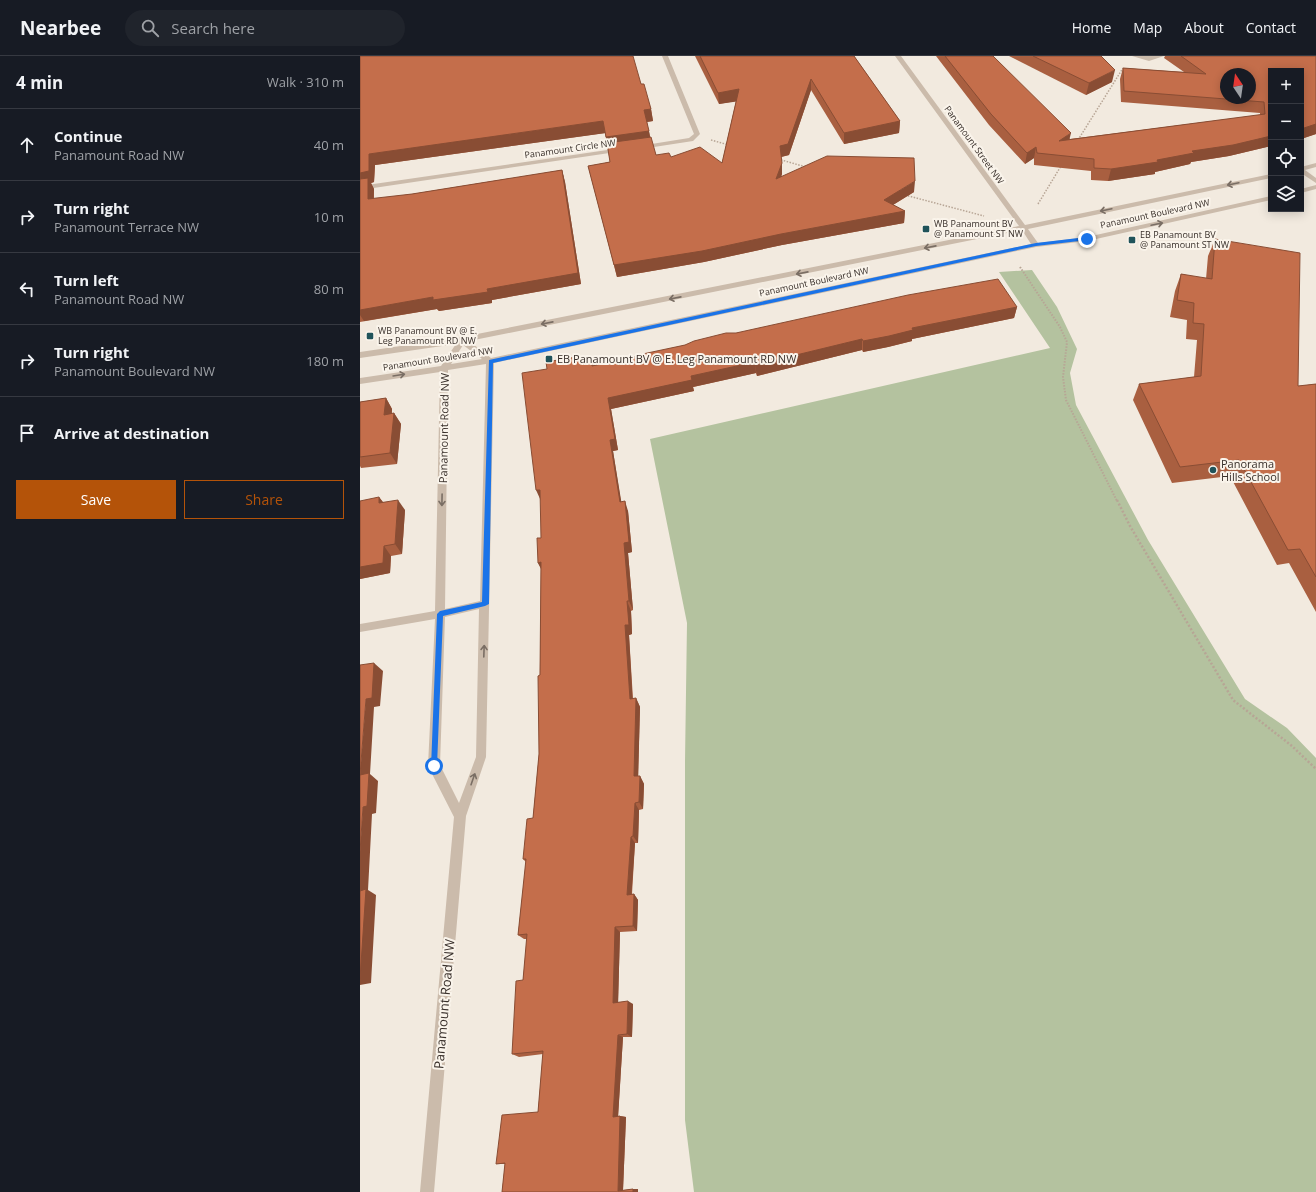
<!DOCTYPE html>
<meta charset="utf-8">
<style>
:root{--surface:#171b24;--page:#20242c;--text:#f1f3f6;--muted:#9ea1a6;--line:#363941;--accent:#b45309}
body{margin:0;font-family:"Open Sans",sans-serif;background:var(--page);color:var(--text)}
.controls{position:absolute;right:12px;top:12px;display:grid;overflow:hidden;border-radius:0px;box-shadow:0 2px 10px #0003}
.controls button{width:36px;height:36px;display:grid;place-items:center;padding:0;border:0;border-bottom:1px solid var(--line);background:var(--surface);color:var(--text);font:20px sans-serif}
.compass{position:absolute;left:860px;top:12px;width:36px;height:36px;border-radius:50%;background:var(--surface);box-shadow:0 2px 10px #0003;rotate:347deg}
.stop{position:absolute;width:12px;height:12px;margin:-9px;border:3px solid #1a73e8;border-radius:50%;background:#fff}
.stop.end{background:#1a73e8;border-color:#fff;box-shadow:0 1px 4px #0008}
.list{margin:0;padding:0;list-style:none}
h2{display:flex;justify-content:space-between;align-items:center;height:52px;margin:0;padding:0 16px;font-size:17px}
h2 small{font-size:13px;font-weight:400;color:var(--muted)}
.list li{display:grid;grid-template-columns:26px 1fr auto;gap:12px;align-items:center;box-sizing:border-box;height:72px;padding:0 16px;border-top:1px solid var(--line)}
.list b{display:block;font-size:15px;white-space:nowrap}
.list p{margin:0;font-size:13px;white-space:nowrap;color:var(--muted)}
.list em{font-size:13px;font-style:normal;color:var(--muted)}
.actions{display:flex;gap:8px;padding:12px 16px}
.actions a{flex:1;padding:9px 0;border:1px solid var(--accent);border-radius:0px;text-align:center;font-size:14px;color:var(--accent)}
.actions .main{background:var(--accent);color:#fff}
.icon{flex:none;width:22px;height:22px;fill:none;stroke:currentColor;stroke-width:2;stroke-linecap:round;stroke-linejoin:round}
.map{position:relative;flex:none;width:956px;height:1136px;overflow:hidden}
header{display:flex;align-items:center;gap:24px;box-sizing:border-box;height:56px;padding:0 20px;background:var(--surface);border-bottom:1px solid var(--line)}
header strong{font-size:19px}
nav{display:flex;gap:22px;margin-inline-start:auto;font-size:14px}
.search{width:280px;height:36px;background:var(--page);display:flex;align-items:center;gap:10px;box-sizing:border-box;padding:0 14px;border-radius:22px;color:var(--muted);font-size:15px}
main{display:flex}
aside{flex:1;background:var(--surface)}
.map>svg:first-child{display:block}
</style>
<header>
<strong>Nearbee</strong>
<div class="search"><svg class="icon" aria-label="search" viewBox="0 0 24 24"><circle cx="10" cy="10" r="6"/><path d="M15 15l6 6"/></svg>Search here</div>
<nav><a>Home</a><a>Map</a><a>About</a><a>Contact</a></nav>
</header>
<main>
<aside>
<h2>4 min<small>Walk · 310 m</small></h2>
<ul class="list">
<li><svg class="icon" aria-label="ahead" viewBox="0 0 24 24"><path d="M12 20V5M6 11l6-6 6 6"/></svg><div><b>Continue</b><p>Panamount Road NW</p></div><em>40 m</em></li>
<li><svg class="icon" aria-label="right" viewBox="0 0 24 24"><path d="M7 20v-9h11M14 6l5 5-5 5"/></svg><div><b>Turn right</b><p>Panamount Terrace NW</p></div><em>10 m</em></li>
<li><svg class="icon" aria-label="left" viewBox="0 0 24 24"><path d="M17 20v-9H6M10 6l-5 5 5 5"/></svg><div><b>Turn left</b><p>Panamount Road NW</p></div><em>80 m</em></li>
<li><svg class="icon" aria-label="right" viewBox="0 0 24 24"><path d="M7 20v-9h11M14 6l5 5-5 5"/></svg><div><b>Turn right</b><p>Panamount Boulevard NW</p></div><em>180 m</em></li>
<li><svg class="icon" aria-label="arrive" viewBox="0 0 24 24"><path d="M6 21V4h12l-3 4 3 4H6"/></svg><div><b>Arrive at destination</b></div></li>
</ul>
<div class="actions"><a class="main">Save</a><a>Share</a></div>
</aside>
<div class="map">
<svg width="956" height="1136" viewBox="0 0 956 1136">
<rect width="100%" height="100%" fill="#f2eadf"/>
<polygon fill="#b4c29f" points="672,214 697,251 717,293 710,317 716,349 788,484 885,643 927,672 956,702 956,1136 334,1136 325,1064 325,705 327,567 290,383 690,292 639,216"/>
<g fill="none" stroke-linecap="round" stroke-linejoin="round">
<g stroke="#b7a595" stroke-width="1.5" stroke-dasharray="1.5 1.5" stroke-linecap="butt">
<polyline points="351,84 369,89"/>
<polyline points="718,84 763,12"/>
<polyline points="418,103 446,111"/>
<polyline points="545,139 624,160"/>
<polyline points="678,148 701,110"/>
</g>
<polyline stroke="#b7a595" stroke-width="2" stroke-dasharray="1.5 1.5" stroke-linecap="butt" points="660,211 700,271 707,286 703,321 706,344 757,445"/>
<polyline stroke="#b7a595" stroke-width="2.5" stroke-dasharray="2 2" stroke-linecap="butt" points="757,444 770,470 873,644 932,690 956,713"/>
<g fill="#cbbbab" fill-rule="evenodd">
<polygon points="302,0 308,0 340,78 333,85 281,93 278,91 279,90 329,82 334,78"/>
<path d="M535,0H541L665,169L911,118V122L668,173L678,187L727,181L911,140V144L727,185L676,191L134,307L126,701L106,760L74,1136H60L94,761L68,710L75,563L0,576V568L75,555L80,316L0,328V322L81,310L96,288L0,302V296L102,281L659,170ZM662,174L671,188L131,302L109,285ZM103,289L122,303L91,308ZM126,308L120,545L85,553L88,314ZM119,553L116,701L99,747L80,709L85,561Z"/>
<polygon points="772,0 804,0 789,5"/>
<polygon points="261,92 263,93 263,95 0,134 0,130"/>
<polygon points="956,107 956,111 945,114 956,122 956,127 941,117 941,111"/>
<polygon points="956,129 956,133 941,137 941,133"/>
</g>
</g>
<g fill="#a95f40">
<polygon points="0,0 281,28 291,53 293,65 287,66 290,81 296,99 311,101 362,107 376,45 359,48 335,0 494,0 540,65 539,77 484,88 451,34 429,99 421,101 422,118 421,121 554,136 533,149 545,155 544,167 422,189 344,206 257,221 228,110 250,106 245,77 15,109 14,126 11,127 14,133 14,143 52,138 202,114 205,126 221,228 132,244 132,247 79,255 77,253 0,266"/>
<polygon points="576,0 633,0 710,83 900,59 900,57 761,46 760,23 763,12 824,16 804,2 805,0 956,0 956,78 941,83 941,15 911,90 869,100 831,106 830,108 795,116 795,118 748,125 731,124 731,115 674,109 674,102 665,108 629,69"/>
<polygon points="649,0 741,0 752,26 726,39"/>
<polygon points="855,183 938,330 956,328 956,556 929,507 917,509 870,420 812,427 773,344 779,328 834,321 837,284 826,283 827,264 810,261 815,235 821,218 846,223 848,200"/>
<polygon points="657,251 654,262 552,283 552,285 528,291 503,296 502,294 397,320 396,317 333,331 334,335 251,353 258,394 253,395 261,446 268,455 272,496 268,497 273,554 271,555 272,578 269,579 273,643 276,642 280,651 278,720 280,720 284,728 283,753 279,754 278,787 275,787 272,838 274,838 278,844 277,875 260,876 258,946 273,948 272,981 263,981 258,1060 260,1060 266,1061 263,1134 278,1133 278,1136 142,1136 145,1108 136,1108 178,1056 183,998 159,1001 152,998 163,924 167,883 164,883 158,879 166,806 163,803 173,762 179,698 181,512 178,507 181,482 187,313 231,303 233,309 279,300 376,277"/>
<polygon points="26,342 32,353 32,358 34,357 41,368 37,408 1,412 0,410 0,346"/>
<polygon points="19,441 23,446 45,454 42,498 31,500 30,517 0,523"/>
</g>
<g fill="#894d34">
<polygon points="755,14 752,26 726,39 729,27"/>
<polygon points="451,23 451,34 429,99 421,101 420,90"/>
<polygon points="379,33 380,45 359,48 358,37"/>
<polygon points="291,53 293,65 286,66 284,54"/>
<polygon points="243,65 246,77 15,109 14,126 11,127 14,133 13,155 0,130 0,117 9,98"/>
<polygon points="540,65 539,77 484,88 484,77"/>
<polygon points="956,68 956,78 941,83 941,73"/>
<polygon points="289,75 291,86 248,92 246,81"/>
<polygon points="711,77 708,89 699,85"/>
<polygon points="911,80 911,90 869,100 831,106 830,108 795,116 795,118 748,125 751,113 797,104 832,95"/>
<polygon points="676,91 674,102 665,108 667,97"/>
<polygon points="422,107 422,118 416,135 416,123"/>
<polygon points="202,114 205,126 221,228 132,244 132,247 79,255 77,253 4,265 0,259 0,254 73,241 127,233"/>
<polygon points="555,125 554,136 523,155 524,144"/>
<polygon points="545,155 544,167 422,189 344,206 257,221 254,209 421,178"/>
<polygon points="657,251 654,262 552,283 552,285 528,291 503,296 503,285 552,272"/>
<polygon points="502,283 502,294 397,320 395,309"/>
<polygon points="395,306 396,317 333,331 334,335 251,353 258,394 253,395 263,456 260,446 250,384 248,342 331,320"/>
<polygon points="26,342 32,353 30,370 24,359"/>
<polygon points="34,357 41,368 37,408 30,397"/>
<polygon points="176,434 180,434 181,445"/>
<polygon points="19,441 27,452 19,447"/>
<polygon points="38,444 45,454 42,498 35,488"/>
<polygon points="265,445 268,455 272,496 268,497 273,554 269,545 264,487"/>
<polygon points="24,490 31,500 30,517 0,523 0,511"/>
<polygon points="181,506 183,517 178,507"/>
<polygon points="267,545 271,555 272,578 269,579 273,652 270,643 265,569"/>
<polygon points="14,607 23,615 20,650 14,651 10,718 18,725 16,757 12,758 8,834 16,839 11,927 0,929 0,796 3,751 0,719 6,643"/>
<polygon points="276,642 280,651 278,728 274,720"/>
<polygon points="280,720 284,728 283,753 279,746"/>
<polygon points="275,747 279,754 278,787 273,780"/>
<polygon points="271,781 275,787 271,844 267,839"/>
<polygon points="274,838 278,844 277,875 273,870"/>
<polygon points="255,871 260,876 258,950 253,947"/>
<polygon points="268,945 273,948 272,981 267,978"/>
<polygon points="258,979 263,981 258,1062 253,1061"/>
<polygon points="260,1060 266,1061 263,1134 258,1135"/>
<rect x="273" y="1133" width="5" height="3"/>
</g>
<g fill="#c46e4b" stroke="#894d34" fill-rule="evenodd">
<polygon points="0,0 273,0 281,28 284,28 291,53 284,54 289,75 246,81 243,65 9,98 9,115 0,117"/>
<polygon points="340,0 494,0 540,65 484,77 451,23 428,88 420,90 422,107 416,123 467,100 554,102 555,125 524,144 545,155 421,178 342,195 254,209 228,110 250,106 247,87 291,81 296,99 309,97 311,101 340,91 362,107 379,33 358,37"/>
<path d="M585,0H633L711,77L699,85L905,58L904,46L764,35L763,12L846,18L821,0H956V68L941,73V15H911V80L873,89L832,95L834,97L797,104L798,106L751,113L734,112V103L677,97L676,91L667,97L631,58ZM866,18H890V42H866Z"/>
<polygon points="673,0 741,0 755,14 729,27"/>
<polygon points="202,114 218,217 127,233 128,236 73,244 73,241 0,254 0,123 8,122 8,143 52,138"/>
<polygon points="855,183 940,197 938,330 956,328 956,521 940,493 928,494 879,404 820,411 779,328 841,320 844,268 833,267 834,247 817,244 821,218 852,223"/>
<polygon points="638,223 657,251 552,272 553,274 529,280 503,285 502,283 395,309 395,306 331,320 332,324 248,342 255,383 250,384 260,446 265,445 269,486 264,487 269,545 267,545 269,569 265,569 270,643 276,642 274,720 280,720 279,746 275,747 273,780 271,781 267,839 274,838 273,870 255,871 253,947 268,945 267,978 258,979 253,1061 260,1060 258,1135 273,1133 273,1136 142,1136 145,1107 136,1108 142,1059 178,1056 183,995 152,998 156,925 163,924 167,878 158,879 166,803 163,803 167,763 173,762 179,698 178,620 180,619 181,506 178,507 177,482 181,482 180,434 176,434 162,317 187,313 186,306 216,301 217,305 231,303 232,310 279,300 278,299 325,289 334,285 366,277 376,277 548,239"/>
<polygon points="26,342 24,359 34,357 30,397 0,401 0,346"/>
<polygon points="19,441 19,447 38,444 35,488 24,490 23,507 0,511 0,445"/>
<polygon points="14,607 12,642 6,643 0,719 9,717 7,750 3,751 0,796 0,609"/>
<polygon points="6,833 0,923 0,835"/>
</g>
<defs><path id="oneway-shaft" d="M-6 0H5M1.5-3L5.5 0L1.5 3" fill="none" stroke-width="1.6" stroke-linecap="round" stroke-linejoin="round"/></defs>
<g stroke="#7a6e64">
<use href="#oneway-shaft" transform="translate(873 128) rotate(168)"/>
<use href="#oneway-shaft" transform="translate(746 154) rotate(168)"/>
<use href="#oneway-shaft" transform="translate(797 168) rotate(-12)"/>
<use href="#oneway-shaft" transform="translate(570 191) rotate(169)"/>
<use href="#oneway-shaft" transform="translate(442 217) rotate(169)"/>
<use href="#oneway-shaft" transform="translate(315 242) rotate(169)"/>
<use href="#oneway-shaft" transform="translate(187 267) rotate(169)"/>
<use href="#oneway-shaft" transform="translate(39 319) rotate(-9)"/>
<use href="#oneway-shaft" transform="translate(82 444) rotate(91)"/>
<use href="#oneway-shaft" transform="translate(124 595) rotate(-88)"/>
<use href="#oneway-shaft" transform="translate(113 723) rotate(-71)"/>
</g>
<polygon fill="#1a73e8" points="727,181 728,184 676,190 133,307 129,548 125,550 83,560 77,710 76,712 71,712 77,558 80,555 122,546 129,304 676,187"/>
<g fill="#20535a" stroke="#faf4eb" stroke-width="1.5">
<rect x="562" y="169" width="8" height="8" rx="2"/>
<rect x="768" y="180" width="8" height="8" rx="2"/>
<rect x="6" y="276" width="8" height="8" rx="2"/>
<rect x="185" y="299" width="8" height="8" rx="2"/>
<circle cx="853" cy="414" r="4"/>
</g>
<g text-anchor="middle" stroke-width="4" stroke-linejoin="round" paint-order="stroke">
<g font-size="9" fill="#382f2a" stroke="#faf4eb">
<text transform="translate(614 89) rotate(54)" y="3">Panamount Street NW</text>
<text transform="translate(210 93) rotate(-8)" y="3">Panamount Circle NW</text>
<text transform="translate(795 158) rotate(-12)" y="3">Panamount Boulevard NW</text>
<text transform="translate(454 226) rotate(-12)" y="3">Panamount Boulevard NW</text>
<text transform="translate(78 303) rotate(-9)" y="3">Panamount Boulevard NW</text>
</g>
<g font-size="9" fill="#382f2a" stroke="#faf4eb" text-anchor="start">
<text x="574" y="171">WB Panamount BV<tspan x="574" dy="10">@ Panamount ST NW</tspan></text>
<text x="780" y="182">EB Panamount BV<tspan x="780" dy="10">@ Panamount ST NW</tspan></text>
<text x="18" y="278">WB Panamount BV @ E.<tspan x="18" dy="10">Leg Panamount RD NW</tspan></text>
</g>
<g font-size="11" fill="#382f2a" stroke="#faf4eb" text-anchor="start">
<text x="197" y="307">EB Panamount BV @ E. Leg Panamount RD NW</text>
<text x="861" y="412">Panorama<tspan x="861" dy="13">Hills School</tspan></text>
</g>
<g font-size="11" fill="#382f2a" stroke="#faf4eb">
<text transform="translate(84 372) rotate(-89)" y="4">Panamount Road NW</text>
</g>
<g font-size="13" fill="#382f2a" stroke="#faf4eb">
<text transform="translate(84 948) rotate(-85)" y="5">Panamount Road NW</text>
</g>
</g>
</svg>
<div class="controls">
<button>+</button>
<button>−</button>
<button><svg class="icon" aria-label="locate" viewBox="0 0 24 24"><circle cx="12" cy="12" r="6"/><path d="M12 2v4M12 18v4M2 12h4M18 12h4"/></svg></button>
<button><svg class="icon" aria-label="layers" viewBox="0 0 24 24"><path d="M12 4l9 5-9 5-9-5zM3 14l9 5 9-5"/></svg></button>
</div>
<svg class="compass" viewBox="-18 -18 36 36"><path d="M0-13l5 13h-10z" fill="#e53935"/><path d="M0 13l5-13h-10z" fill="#9ea1a6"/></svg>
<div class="stop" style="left:74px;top:710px"></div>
<div class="stop end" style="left:727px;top:183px"></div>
</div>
</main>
